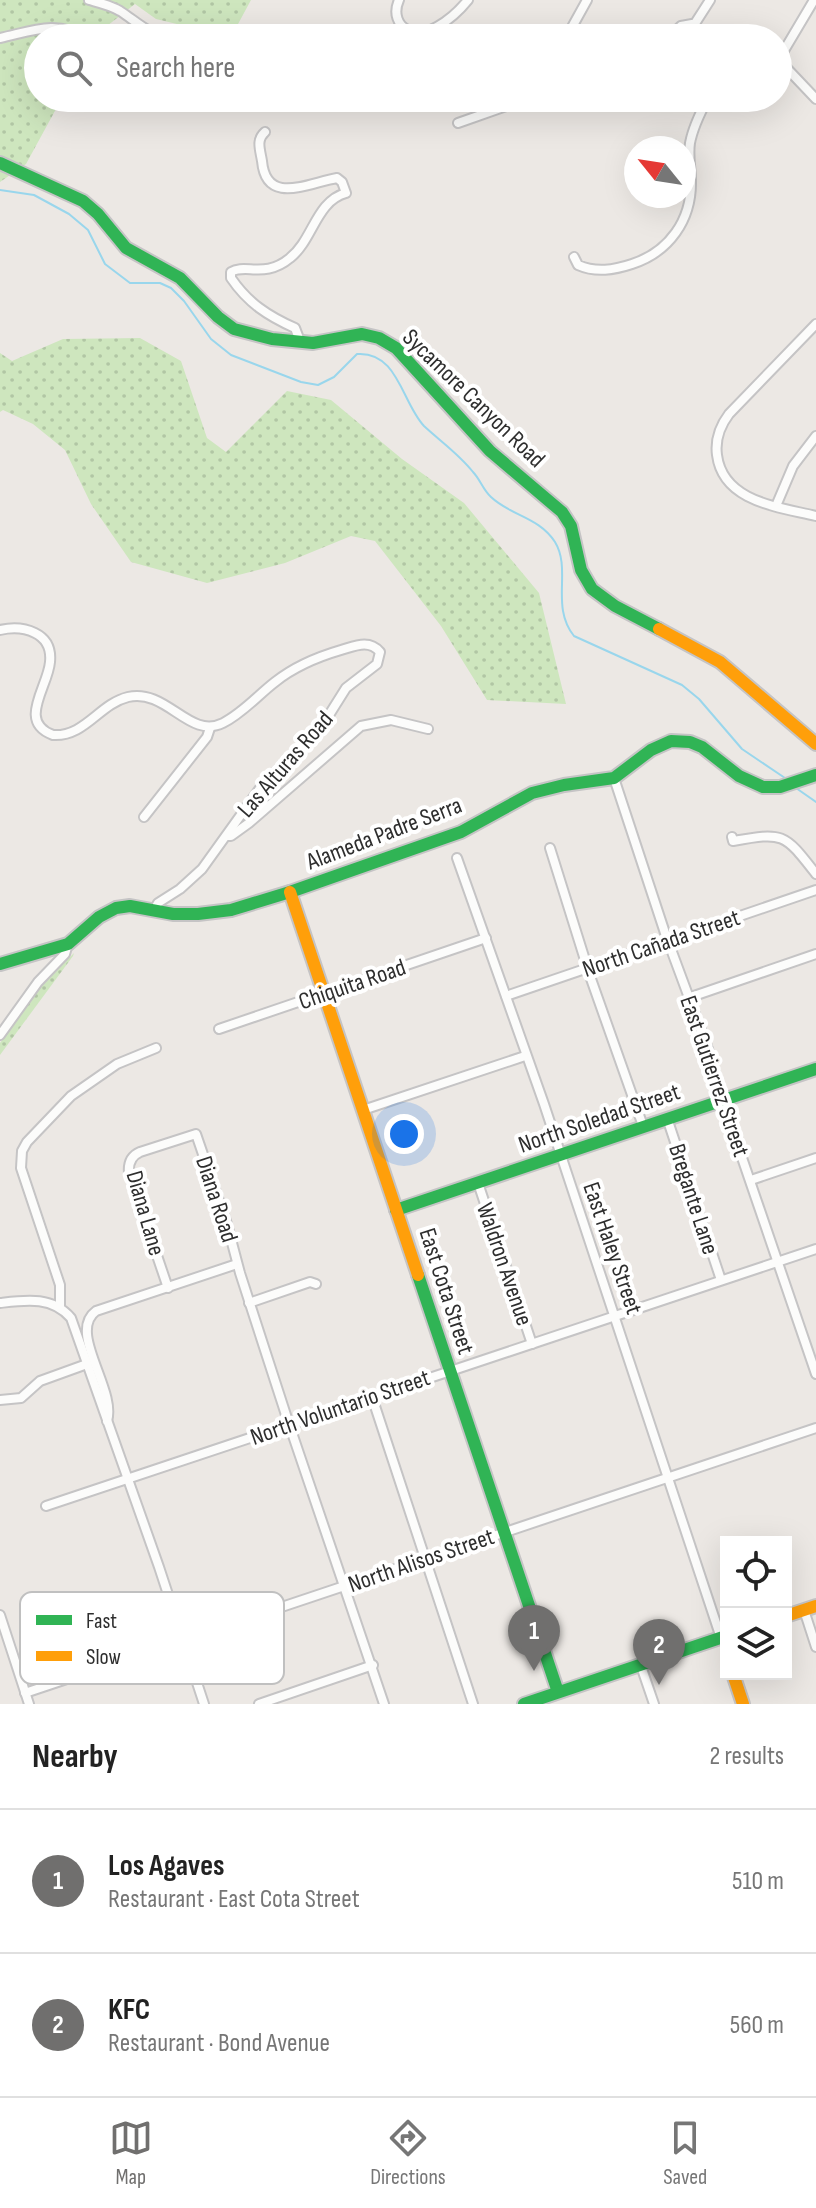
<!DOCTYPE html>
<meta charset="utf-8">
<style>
:root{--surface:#fff;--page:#f6f6f6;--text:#222;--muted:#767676;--line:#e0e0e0;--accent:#706f6e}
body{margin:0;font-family:"Sofia Sans Condensed",sans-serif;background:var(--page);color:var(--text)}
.controls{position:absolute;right:24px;bottom:24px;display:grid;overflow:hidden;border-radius:0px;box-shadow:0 8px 32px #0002}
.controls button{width:72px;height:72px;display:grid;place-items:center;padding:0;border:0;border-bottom:2px solid var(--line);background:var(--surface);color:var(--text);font:40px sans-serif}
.compass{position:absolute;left:624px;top:136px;width:72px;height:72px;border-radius:50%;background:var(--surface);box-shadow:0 8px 32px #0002;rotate:300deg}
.you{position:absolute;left:404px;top:1134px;width:28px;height:28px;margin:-20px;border:6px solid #fff;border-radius:50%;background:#1a73e8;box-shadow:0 0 0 12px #1a73e833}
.badge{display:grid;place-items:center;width:52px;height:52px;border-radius:50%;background:var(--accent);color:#fff;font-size:26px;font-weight:700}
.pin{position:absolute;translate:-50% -66px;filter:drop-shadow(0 2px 4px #0008)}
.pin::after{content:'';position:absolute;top:42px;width:28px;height:24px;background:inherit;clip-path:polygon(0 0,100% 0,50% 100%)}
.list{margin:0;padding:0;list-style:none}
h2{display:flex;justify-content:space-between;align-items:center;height:104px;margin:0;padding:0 32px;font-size:34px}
h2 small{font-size:26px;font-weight:400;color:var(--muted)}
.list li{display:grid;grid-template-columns:52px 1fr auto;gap:24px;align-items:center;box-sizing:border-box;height:144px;padding:0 32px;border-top:2px solid var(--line)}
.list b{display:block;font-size:30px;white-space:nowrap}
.list p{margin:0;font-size:26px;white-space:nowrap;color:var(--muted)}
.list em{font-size:26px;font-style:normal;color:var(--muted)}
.icon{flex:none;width:44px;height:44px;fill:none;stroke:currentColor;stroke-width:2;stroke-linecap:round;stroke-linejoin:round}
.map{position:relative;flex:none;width:816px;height:1704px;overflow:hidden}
.search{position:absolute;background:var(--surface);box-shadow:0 8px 32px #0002;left:24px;right:24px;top:24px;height:88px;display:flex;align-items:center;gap:20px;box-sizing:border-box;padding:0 28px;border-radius:44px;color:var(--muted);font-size:30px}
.sheet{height:392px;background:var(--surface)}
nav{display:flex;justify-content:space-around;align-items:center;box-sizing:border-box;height:112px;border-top:2px solid var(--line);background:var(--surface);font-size:22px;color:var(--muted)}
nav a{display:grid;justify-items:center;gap:4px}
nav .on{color:var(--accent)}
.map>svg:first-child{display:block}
</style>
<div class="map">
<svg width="816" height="1704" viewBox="0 0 816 1704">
<defs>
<pattern id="grass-dots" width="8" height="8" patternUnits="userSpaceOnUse" patternTransform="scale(2)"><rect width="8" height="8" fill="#cee6be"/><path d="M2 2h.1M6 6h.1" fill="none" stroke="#b1c6a4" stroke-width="1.8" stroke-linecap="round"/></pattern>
</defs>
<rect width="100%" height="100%" fill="#ece8e4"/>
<g fill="url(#grass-dots)">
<polygon points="0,0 251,0 231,37 156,19 135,4 98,33 95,38 38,38 38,98 62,98 26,164 0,182"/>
<polygon points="140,338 181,361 207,438 226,452 287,391 331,400 402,459 464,503 539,593 566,704 487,700 441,626 375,541 351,536 285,563 207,583 131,562 91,504 65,450 33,424 3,410 0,412 0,353 12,361 63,339"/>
<polygon points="74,953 73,956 0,1055 0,1043 36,992"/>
</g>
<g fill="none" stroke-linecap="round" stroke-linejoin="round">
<g stroke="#99d6ec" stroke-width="2">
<path d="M0,190L34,195L69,214L88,230L105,264L130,283H160L171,288L184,301L211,339L231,355L301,382L318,385L334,377L357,354C398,351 402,403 424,426C440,441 459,454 473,472C480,479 483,490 491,497C511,516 539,517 555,542C572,570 550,606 574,636L682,685L699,699L742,749L785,778"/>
<polyline points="796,788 816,802"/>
</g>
<defs>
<g id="street">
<path d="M89,0C100,3 110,5 120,11C137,22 149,35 170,38"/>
<path d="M399,0C395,9 395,17 401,25C421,47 455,16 468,0"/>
<polyline points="694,25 710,0"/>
<path d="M0,38C29,32 58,19 84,38"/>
<polyline points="566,38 587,0"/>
<polyline points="668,38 681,26 692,24 705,38"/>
<polyline points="778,59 816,99"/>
<polyline points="779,59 814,0"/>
<polyline points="458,123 529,98"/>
<path d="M265,132C256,140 260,149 262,161C266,206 308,183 337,178L342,182L346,193C316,201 313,240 290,258C265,279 245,263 231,272V278C248,303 268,316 295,328L300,341"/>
<path d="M574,257L578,265C596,273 614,270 632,264C669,252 692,220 691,180C691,168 688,156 690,143C693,127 700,113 708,98"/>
<path d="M816,324L729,414C720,426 715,440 717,455C723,502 779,507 816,516"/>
<polyline points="776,506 793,466 816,436"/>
<path d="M0,630C23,625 53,632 50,662C48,687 17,722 53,735C85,737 99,704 128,697C167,688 189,740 223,723C243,713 258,695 275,682C295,666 317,657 341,650C355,646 369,639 380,652L377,664L346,688L319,731L263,784L202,869L180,889L158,903L154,910"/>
<polyline points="614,778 665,933 708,1049 725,1108 816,1374"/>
<polyline points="144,817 207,737 210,728"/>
<polyline points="227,836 231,836 249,823 361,726 391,720 428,729"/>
<path d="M732,837L733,841C784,832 784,833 816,874"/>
<polyline points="550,848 590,976 643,1126"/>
<polyline points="457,858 544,1104 721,1638"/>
<polyline points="506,996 816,890"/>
<polyline points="688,998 816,954"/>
<polyline points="219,1029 486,938"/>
<polyline points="0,1035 38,982 65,954 68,944"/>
<polyline points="363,1110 525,1056"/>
<polyline points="667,1118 721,1280"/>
<polyline points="751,1180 816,1158"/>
<polyline points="478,1183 532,1344"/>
<path d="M168,1288L129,1173C128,1163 131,1156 140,1152L196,1134L227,1224L240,1273L286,1415L384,1704"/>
<path d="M0,1303C26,1300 52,1296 71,1318L159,1567L204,1704"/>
<polyline points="249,1303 310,1282 316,1284"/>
<polyline points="60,1307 60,1285 21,1168 22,1151 27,1142 71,1096 117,1064 156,1048"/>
<polyline points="372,1397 473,1704"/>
<polyline points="0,1400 21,1398 40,1381 87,1364"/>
<path d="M107,1421C117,1390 67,1332 96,1311L237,1264"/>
<polyline points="46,1506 816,1249"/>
<polyline points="804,1610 816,1647"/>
<polyline points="0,1615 29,1704"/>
<polyline points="641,1666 654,1704"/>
<polyline points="25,1693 816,1428"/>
<polyline points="259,1704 373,1665"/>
</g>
<g id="fast">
<polyline points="0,163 83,201 98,214 126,248 180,278 218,317 234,329 272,339 313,343 362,334 379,338 396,348 490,451 562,512 571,526 581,570 592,589 615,606 659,629"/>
<polyline points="0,964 68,944 99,917 116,908 130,906 173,914 198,914 231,910 290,892 461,832 532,793 564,785 614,778 651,750 671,741 690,742 702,747 739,776 763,787 780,787 816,775"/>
<polyline points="396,1210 816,1069"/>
<polyline points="418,1275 558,1692"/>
<polyline points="524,1704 726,1636"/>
</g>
<g id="slow">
<polyline points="659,629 720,662 816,744"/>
<polyline points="290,892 418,1275"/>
<polyline points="786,1616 816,1606"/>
<polyline points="733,1674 743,1704"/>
</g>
</defs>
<use href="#street" stroke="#c5c4c5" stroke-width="12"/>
<use href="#fast" stroke="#c5c4c5" stroke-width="16"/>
<use href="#slow" stroke="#c5c4c5" stroke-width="16"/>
<use href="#street" stroke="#fcfcfb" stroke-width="8"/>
<use href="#fast" stroke="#30b455" stroke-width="12"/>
<use href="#slow" stroke="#ff9f0a" stroke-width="12"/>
</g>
<g text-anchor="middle" stroke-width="8" stroke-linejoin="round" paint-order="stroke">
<g font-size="24" fill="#2e2e2e" stroke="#fff">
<text transform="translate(474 398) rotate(44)" y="8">Sycamore Canyon Road</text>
<text transform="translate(285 764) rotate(-49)" y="8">Las Alturas Road</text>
<text transform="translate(384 833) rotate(-21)" y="8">Alameda Padre Serra</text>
<text transform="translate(661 943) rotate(-19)" y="8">North Cañada Street</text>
<text transform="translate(352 984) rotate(-19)" y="8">Chiquita Road</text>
<text transform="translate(715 1076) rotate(71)" y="8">East Gutierrez Street</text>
<text transform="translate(599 1118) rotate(-19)" y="8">North Soledad Street</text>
<text transform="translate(217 1199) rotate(72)" y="8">Diana Road</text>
<text transform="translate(694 1199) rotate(72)" y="8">Bregante Lane</text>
<text transform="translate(146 1213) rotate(74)" y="8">Diana Lane</text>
<text transform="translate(613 1248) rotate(71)" y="8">East Haley Street</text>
<text transform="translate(505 1264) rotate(71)" y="8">Waldron Avenue</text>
<text transform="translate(447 1291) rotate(72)" y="8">East Cota Street</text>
<text transform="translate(340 1407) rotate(-19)" y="8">North Voluntario Street</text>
<text transform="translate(421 1560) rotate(-19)" y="8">North Alisos Street</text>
</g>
</g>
<rect x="20" y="1592" width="264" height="92" rx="12" fill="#fff" stroke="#c0c0c0" stroke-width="2"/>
<rect x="36" y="1615" width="36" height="10" fill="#30b455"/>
<rect x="36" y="1651" width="36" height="10" fill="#ff9f0a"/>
<g font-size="22" fill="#2e2e2e">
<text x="86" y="1628">Fast</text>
<text x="86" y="1664">Slow</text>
</g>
</svg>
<div class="controls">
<button><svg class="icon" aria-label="locate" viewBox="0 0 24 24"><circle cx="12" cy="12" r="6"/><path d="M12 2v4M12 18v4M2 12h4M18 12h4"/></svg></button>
<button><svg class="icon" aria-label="layers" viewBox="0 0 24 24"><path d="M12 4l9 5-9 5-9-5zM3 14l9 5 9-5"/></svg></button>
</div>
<svg class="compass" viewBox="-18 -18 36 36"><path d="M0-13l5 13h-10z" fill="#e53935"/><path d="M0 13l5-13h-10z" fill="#767676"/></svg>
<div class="you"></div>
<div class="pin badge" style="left:534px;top:1671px">1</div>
<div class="pin badge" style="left:659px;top:1685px">2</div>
<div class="search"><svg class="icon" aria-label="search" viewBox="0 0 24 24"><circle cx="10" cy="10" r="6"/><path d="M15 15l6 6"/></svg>Search here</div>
</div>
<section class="sheet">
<h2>Nearby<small>2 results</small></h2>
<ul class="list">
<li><span class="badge">1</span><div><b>Los Agaves</b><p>Restaurant · East Cota Street</p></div><em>510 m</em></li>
<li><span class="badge">2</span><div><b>KFC</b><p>Restaurant · Bond Avenue</p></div><em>560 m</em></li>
</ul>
</section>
<nav>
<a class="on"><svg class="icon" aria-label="map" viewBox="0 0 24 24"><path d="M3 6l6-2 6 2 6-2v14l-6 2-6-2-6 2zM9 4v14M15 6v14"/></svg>Map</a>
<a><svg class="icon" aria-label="directions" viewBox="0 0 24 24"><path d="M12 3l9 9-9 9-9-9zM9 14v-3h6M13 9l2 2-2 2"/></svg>Directions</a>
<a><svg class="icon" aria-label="saved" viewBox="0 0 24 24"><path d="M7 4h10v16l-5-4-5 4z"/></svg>Saved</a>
</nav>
